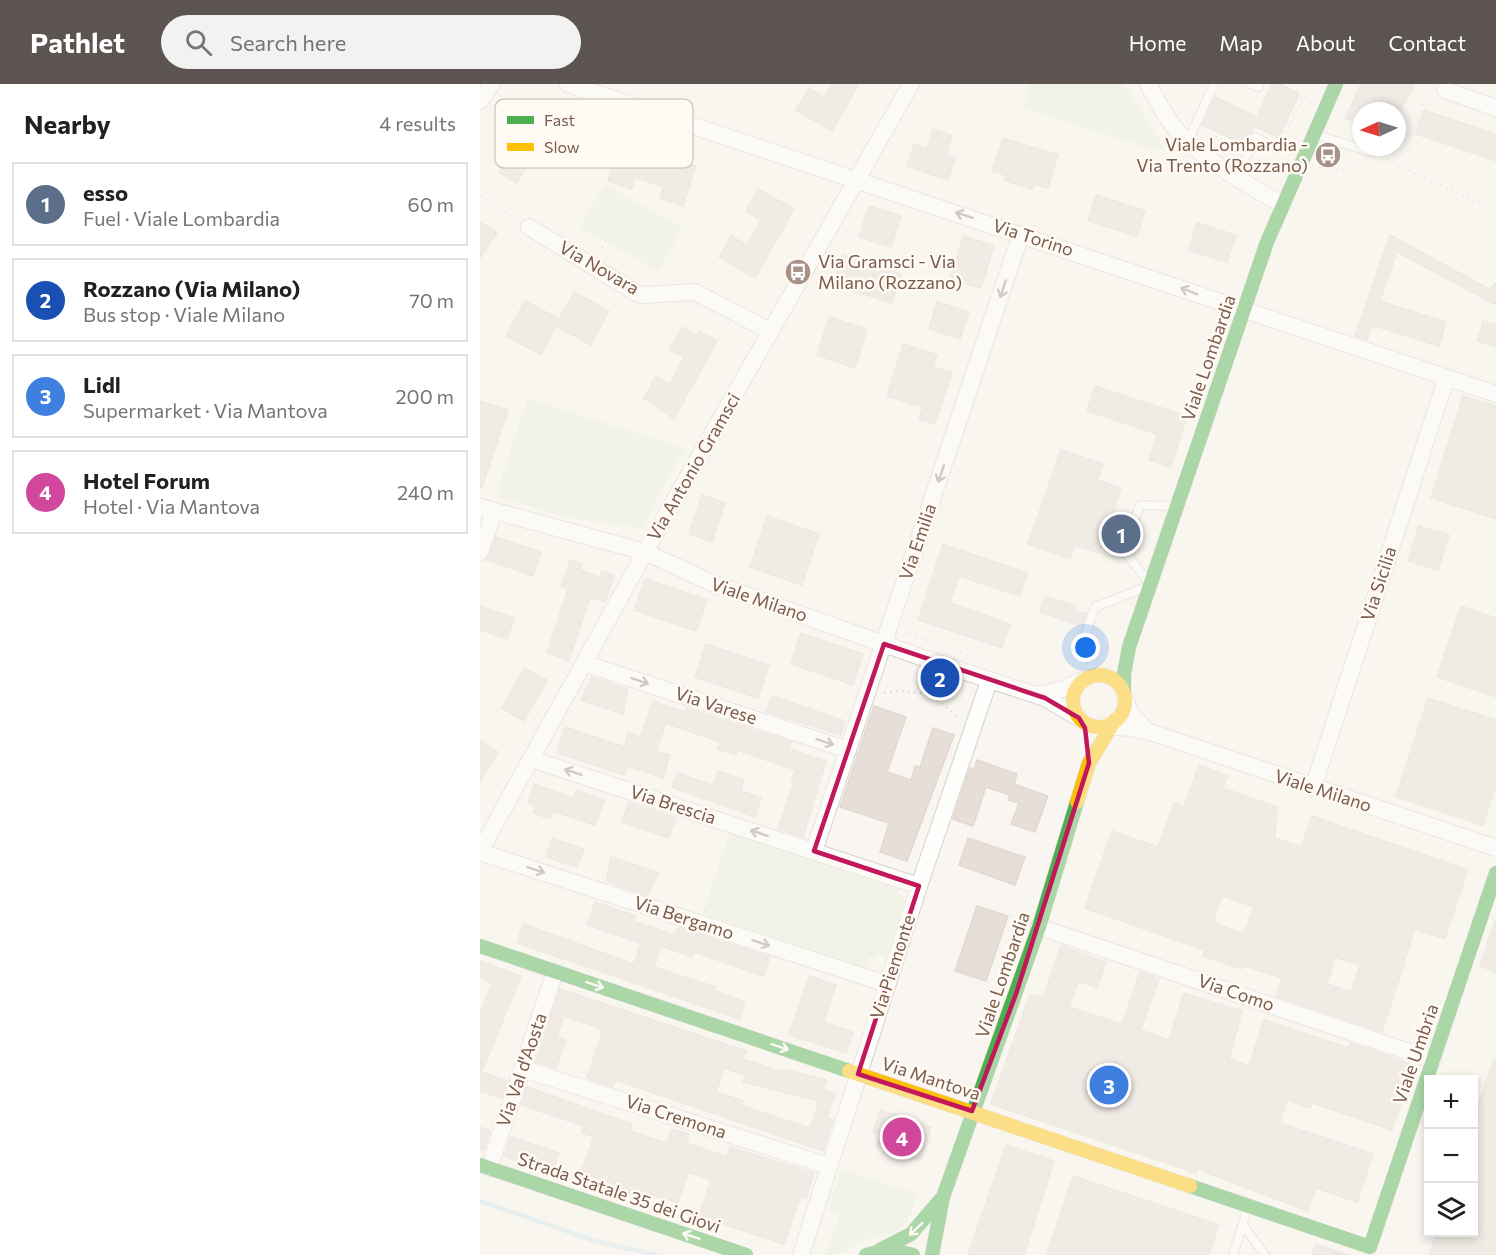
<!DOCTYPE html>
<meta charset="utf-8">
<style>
:root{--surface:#fff;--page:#f2f2f2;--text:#202124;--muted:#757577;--line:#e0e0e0;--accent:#5c5450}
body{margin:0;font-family:Commissioner,sans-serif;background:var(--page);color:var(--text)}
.controls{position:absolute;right:18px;bottom:18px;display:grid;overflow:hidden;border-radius:0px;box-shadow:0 3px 9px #0003}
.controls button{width:54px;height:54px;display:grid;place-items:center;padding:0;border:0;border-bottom:2px solid var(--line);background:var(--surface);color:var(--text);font:30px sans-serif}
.compass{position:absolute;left:872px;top:18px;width:54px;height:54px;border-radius:50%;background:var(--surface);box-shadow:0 3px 9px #0003;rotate:266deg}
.you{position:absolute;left:606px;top:564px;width:21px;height:21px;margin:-15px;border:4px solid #fff;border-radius:50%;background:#1a73e8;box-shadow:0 0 0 9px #1a73e833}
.badge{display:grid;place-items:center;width:39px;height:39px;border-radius:50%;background:var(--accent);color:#fff;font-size:20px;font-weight:700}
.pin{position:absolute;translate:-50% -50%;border:3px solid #fff;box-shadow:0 2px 6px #0006}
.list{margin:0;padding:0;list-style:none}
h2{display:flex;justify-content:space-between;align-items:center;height:78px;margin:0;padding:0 24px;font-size:26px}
h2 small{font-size:20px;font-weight:400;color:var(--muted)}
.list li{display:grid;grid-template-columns:39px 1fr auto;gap:18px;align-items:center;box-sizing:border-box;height:84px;margin:0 12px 12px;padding:0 12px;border:2px solid var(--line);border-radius:0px}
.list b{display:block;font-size:22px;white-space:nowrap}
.list p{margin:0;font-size:20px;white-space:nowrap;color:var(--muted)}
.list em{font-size:20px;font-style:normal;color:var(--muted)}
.icon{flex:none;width:33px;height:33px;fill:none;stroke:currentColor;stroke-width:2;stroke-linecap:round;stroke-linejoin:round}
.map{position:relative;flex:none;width:1016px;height:1171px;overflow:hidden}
header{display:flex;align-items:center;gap:36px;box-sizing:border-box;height:84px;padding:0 30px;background:var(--accent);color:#fff}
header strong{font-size:28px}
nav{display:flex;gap:33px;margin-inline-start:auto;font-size:21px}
.search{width:420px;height:54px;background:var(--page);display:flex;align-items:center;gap:15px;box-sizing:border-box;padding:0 21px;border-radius:33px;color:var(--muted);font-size:22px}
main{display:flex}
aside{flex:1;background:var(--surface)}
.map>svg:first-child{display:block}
</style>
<header>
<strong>Pathlet</strong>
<div class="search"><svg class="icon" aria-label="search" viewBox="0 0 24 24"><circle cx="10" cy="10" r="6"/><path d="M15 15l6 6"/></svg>Search here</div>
<nav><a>Home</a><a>Map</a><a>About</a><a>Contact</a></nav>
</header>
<main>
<aside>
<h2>Nearby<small>4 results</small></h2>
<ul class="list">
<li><span class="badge" style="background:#5c6f8a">1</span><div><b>esso</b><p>Fuel · Viale Lombardia</p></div><em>60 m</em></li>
<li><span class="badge" style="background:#1a4fb4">2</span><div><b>Rozzano (Via Milano)</b><p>Bus stop · Viale Milano</p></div><em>70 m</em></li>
<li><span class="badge" style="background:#3f7fe0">3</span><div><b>Lidl</b><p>Supermarket · Via Mantova</p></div><em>200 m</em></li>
<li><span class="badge" style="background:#d1479c">4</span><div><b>Hotel Forum</b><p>Hotel · Via Mantova</p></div><em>240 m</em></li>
</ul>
</aside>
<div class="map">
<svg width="1016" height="1171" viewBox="0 0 1016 1171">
<rect width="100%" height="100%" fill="#f9f5f0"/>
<g fill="#e7f0db">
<polygon points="550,0 644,0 684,63 677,67 543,23"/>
<polygon points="124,100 202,144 178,187 100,143"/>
<polygon points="48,314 205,365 161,444 83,433 16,412"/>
<polygon points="250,748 418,805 417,810 425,813 405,873 399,871 389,875 386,884 223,830"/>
<path d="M361,1085L438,1110C432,1127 427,1145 408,1151C400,1154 392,1153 384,1156C367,1165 366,1171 345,1171L360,1130L348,1126Z"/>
</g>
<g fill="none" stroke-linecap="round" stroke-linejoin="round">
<polyline stroke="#d0e8ea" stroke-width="4.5" points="0,1117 115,1157 176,1171"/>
</g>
<g fill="#e6ded7" stroke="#e2d8d2" stroke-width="1.5" fill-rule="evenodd">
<polygon points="352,0 379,0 352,47 316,26 329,4 344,13"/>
<polygon points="792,0 800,0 819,9 799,54 774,42 764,61 722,41 735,13 777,33"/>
<polygon points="881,0 935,0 920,27 881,27 881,41 865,34"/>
<polygon points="944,26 1016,50 1016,77 936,50"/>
<polygon points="58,31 75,43 36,99 19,88"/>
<polygon points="453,45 472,51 466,71 475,74 468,96 427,82 434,60 447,65"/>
<polygon points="523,54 578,71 568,104 554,100 552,105 524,96 526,91 512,87"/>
<polygon points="141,57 216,82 203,122 180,114 184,103 155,93 152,105 128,97"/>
<polygon points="278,105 314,125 275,194 239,173 251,152 267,161 281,136 266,127"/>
<polygon points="616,111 665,127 657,152 608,137"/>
<polygon points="389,122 421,132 411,163 379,153"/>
<polygon points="0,138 17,149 0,174"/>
<polygon points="717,139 756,151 747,178 708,166"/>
<polygon points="910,151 1009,205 1016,199 1016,221 917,168 900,217 966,238 959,262 892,241 887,256 875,252"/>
<polygon points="483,152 514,162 501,204 470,195"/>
<polygon points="363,171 421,190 412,219 353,201"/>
<polygon points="94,208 129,227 111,261 76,242 61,271 26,252 45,217 79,235"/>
<polygon points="457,218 489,228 480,255 449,245"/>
<polygon points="349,233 387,245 375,284 337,271"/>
<polygon points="1003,237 1016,241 1016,263 997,257"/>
<polygon points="202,243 216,251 219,247 237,257 194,335 164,314 176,292 190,300 204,273 190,266"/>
<polygon points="423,260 457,271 453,283 472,289 455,340 439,335 443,323 407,312"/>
<polygon points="615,302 707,332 691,383 669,376 677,350 607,327"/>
<polygon points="983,312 1016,322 1016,435 951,414"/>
<polygon points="0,317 28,326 2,404 0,404"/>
<polygon points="581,366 623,380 617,396 641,404 630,438 645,443 640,458 625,453 619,469 595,461 590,475 548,460"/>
<polygon points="222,411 245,419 232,458 209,450"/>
<polygon points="287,432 339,450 322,501 270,483"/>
<polygon points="939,442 969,451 958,486 928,477"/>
<polygon points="16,453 61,468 53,492 7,476"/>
<polygon points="463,460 547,489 540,512 479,492 470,519 530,540 522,564 438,536"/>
<polygon points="90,476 102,480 100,486 120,493 122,487 134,491 125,518 110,513 89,576 67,569 88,505 81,503"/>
<polygon points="165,495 227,516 216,547 154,526"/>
<polygon points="565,512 596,522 595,527 606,530 602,542 560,528"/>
<polygon points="0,522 34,534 27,555 0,546"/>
<polygon points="981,522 1016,534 1016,613 957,593"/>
<polygon points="321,549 383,570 373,601 311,580"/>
<polygon points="226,560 289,581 278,614 215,593"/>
<polygon points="44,584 67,596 44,637 22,624"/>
<polygon points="112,593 148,605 143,630 101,616"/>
<polygon points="292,612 365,637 361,651 286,628"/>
<polygon points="948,614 1016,636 1016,701 1003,741 916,713"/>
<polygon points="173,617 205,628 206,624 311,658 309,665 346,677 323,753 298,745 314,699 311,698 315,686 257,666 256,671 237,665 240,658 186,639 176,667 190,671 183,694 148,682 145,691 77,669 85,643 144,663 148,649 161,653"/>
<polygon points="394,622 426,633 407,688 431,696 435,682 440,683 453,644 474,651 427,777 400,768 409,739 360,723"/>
<polygon points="0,656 18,668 0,697"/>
<polygon points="497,676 537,690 534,700 568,712 555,748 531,740 539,719 528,716 530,711 506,703 493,742 473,735 490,684 494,685"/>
<path d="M719,681L748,692L743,704L797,723L795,754L821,763L832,732L988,786L965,855L935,845L902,948L796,912L802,894L762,881L761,885L723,872L724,866L605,824L632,747L678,763L694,719L704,723ZM742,812L774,823L764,850L733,839ZM855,873L880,881L871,908L847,900Z"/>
<polygon points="238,687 264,696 261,707 281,714 275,733 192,703 197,689 233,701"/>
<polygon points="54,700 94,714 96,706 124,716 115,741 73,727 70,735 53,729 55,721 48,719"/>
<polygon points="149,718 196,734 189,754 142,738"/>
<polygon points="72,754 104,765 97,783 66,773"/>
<polygon points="488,754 545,773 535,801 479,781"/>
<polygon points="131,773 179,789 167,811 126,797"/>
<polygon points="115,818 156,832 154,837 195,851 198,843 290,873 284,892 214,868 212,873 181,862 174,883 236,903 234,907 265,918 260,935 37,859 43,840 154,880 161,859 107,841"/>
<polygon points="497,822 528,832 506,897 475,887"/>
<polygon points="1015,837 1016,838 1016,888 1000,882"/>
<polygon points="581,862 626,878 617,904 598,897 589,923 642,940 660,888 679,895 661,946 689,956 704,909 762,927 749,975 769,982 784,936 869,964 870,959 934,981 912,1046 832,1019 830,1024 807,1016 800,1039 893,1070 877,1118 836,1104 828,1127 717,1085 716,1089 511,1020 550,910 563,914"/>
<polygon points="0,877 41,892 2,988 27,997 22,1014 0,1007 0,930 12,899 0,894"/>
<polygon points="329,892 356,901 344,938 373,948 366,969 309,951"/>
<path d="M80,905L266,967L263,975L303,988L304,985L346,996L343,1005L355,1010L347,1034L353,1036L343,1067L136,996L133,1003L107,994L123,945L84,932L77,953L86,956L76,984L56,978ZM244,984L265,991L263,998L339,1017L330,1044L261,1021L263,1017L236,1008Z"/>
<polygon points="1014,975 1016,976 1016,1171 949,1171 957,1149 993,1149 993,1037"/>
<polygon points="47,1003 152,1040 150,1047 187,1059 192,1045 209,1050 207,1059 247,1073 250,1063 334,1089 326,1115 320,1113 304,1160 219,1132 231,1096 208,1088 198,1119 157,1106 155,1111 135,1104 136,1100 101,1089 114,1052 102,1049 104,1042 41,1021"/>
<polygon points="400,1026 451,1043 440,1077 397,1062 400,1051 393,1048"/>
<polygon points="0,1043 10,1047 4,1066 0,1066"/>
<polygon points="31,1053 79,1069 72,1089 24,1072"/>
<polygon points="526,1061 574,1077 544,1171 488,1171"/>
<polygon points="593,1092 739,1141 729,1171 567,1171"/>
<polygon points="836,1160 869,1171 832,1171"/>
</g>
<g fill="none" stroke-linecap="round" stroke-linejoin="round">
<defs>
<g id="lane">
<polyline points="770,0 779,3"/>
<polyline points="837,51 891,68"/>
<polyline points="708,57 734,0"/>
<polyline points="757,92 775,53 798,65"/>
<polyline points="603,558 615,523 671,501 644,467 660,421 694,422"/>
<polyline points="763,1141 785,1171"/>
<polyline points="753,1171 768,1123"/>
</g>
<g id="street">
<polyline points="88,0 1016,310"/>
<path d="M668,0C677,16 686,34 698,48C719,72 774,106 803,120"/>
<polyline points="965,6 1016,24"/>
<polyline points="0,17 12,0"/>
<polyline points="49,143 156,209 163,211 215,208 290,247"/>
<polyline points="0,423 165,468 232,499 452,577 565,614 599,634"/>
<polyline points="0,468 14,428"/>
<polyline points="104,579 368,666"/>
<polyline points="557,611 583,605 603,596"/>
<polyline points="644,612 650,629 666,646"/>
<polyline points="622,642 651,644 670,648 1016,764"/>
<polyline points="51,675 439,802"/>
<polyline points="833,704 966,295"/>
<polyline points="0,767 173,454 431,0"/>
<polyline points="334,767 541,150"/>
<polyline points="0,768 407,900"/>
<polyline points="559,843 953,976"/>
<polyline points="43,985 349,1082"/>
<polyline points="9,1084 75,888"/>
<polyline points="321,1171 439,802 509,597"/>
</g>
<g id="fast">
<polyline points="644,611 644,590 649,563 787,158 856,0"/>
<polyline points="0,862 369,987"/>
<polyline points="0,1081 266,1171"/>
<polyline points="710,1102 890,1163 1016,789"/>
<polyline points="400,1166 431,1150 461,1115"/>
<polyline points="386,1171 410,1165 433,1171"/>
<polyline points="452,1171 463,1113 559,843 597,718"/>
</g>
<g id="slow">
<circle cx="619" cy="617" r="26"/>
<polyline points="597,718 609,679 635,636"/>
<polyline points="369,987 710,1102"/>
</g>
</defs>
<use href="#lane" stroke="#d7d1cb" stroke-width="10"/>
<use href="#street" stroke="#d7d1cb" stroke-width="18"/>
<use href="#fast" stroke="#d9d2cb" stroke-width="15"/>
<use href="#slow" stroke="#d9d2cb" stroke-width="15"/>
<g stroke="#dcd5d0" stroke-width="2" stroke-dasharray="1.5 4.5" stroke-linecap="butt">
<polyline points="725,48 758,63"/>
<polyline points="803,54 823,12 829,16"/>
<polyline points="917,59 933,49 943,19 951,14"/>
<polyline points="903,68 911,63"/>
<polyline points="901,73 997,119 1016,116"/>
<polyline points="839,83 864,86 882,77"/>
<polyline points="0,112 36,134"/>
<polyline points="162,157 172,177 165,195"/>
<polyline points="120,169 131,144"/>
<polyline points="424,548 517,581"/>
<polyline points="606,580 629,566"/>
<path d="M404,609C435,603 459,612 479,636"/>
<polyline points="441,609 447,592"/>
<polyline points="254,758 261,798 329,819"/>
<polyline points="342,786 329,819 374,836 397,881"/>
<polyline points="225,825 261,798"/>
<polyline points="374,836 383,834 418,812"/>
<polyline points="294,848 305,813"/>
</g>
<use href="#lane" stroke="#fefefd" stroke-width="8"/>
<use href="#street" stroke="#fefefd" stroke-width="16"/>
<use href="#fast" stroke="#4caf50" stroke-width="14"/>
<use href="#slow" stroke="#ffc107" stroke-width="14"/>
</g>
<defs><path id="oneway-shaft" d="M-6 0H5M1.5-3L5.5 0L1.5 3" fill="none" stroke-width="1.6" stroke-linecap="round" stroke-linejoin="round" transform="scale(1.5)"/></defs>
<g stroke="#a8958b">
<use href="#oneway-shaft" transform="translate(484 131) rotate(-162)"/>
<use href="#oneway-shaft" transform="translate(523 205) rotate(108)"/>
<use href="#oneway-shaft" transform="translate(709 207) rotate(-158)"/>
<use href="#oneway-shaft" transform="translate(461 390) rotate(109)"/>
<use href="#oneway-shaft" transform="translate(160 597) rotate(18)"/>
<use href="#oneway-shaft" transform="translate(345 658) rotate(18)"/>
<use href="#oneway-shaft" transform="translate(93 688) rotate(-162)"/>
<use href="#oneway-shaft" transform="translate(279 749) rotate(-162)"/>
<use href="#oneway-shaft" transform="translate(56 786) rotate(18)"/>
<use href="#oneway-shaft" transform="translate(281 859) rotate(18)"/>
</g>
<g stroke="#fffaf3">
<use href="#oneway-shaft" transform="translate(115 901) rotate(19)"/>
<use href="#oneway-shaft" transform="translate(300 963) rotate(19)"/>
<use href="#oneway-shaft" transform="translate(436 1145) rotate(137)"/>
<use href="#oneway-shaft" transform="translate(211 1152) rotate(-161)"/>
</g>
<path d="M0 0H1016V1171H0ZM404,560L565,614L599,634L605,644L609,679L536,910L492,1027L378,990L439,802L334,767Z" fill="#f9f5f0" fill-opacity=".55" fill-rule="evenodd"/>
<path fill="none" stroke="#c2185b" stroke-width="4.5" stroke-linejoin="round" d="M404,560L565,614L599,634L605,644L609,679L536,910L492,1027L378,990L439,802L334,767Z"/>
<defs>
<symbol id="bus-disc" viewBox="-11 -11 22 22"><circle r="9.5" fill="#a69286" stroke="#fffaf3"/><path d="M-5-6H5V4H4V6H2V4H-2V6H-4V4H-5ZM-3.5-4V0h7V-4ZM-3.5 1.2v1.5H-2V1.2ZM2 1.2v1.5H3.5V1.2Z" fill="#fff"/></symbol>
</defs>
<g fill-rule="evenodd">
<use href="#bus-disc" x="833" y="56" width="30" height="30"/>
<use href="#bus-disc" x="303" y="173" width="30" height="30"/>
</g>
<g text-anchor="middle" stroke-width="5" stroke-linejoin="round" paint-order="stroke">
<g font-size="18" fill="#7a5c4d" stroke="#fffaf3" text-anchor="end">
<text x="828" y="67">Viale Lombardia -<tspan x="828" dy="21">Via Trento (Rozzano)</tspan></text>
<text x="338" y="184" text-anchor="start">Via Gramsci - Via<tspan x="338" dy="21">Milano (Rozzano)</tspan></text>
</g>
<g font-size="18" fill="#7a5c4d" stroke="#fffaf3">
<text transform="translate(553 154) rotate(18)" y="6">Via Torino</text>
<text transform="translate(119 184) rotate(30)" y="6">Via Novara</text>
<text transform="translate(729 274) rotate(-71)" y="6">Viale Lombardia</text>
<text transform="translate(214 383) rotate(-60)" y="6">Via Antonio Gramsci</text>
<text transform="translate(438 458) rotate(-71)" y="6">Via Emilia</text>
<text transform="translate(899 500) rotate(-72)" y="6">Via Sicilia</text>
<text transform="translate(279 516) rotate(19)" y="6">Viale Milano</text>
<text transform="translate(236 622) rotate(18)" y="6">Via Varese</text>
<text transform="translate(843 707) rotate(18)" y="6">Viale Milano</text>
<text transform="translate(193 721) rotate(18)" y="6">Via Brescia</text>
<text transform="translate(204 834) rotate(18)" y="6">Via Bergamo</text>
<text transform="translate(413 883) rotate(-72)" y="6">Via Piemonte</text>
<text transform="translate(523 891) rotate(-71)" y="6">Viale Lombardia</text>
<text transform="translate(756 909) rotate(19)" y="6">Via Como</text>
<text transform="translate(936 970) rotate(-71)" y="6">Viale Umbria</text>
<text transform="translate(42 986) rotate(-71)" y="6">Via Val d'Aosta</text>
<text transform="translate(451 995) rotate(18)" y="6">Via Mantova</text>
<text transform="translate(196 1033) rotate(18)" y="6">Via Cremona</text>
<text transform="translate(139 1109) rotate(19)" y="6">Strada Statale 35 dei Giovi</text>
</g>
</g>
<rect x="15" y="15" width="198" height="69" rx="9" fill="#fffaf3" stroke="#d7cbc1" stroke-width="1.5"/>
<rect x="27" y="32" width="27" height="8" fill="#4caf50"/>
<rect x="27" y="59" width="27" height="8" fill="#ffc107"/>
<g font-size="16" fill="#7a5c4d">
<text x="64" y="42">Fast</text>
<text x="64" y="69">Slow</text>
</g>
</svg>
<div class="controls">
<button>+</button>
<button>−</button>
<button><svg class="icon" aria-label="layers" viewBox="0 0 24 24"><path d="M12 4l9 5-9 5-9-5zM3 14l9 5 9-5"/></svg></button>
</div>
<svg class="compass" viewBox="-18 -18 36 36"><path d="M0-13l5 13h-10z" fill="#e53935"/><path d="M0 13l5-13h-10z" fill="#757577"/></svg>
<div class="you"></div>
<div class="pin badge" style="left:641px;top:450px;background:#5c6f8a">1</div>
<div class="pin badge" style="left:460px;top:594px;background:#1a4fb4">2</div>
<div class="pin badge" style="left:629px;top:1001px;background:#3f7fe0">3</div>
<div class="pin badge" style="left:422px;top:1053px;background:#d1479c">4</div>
</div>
</main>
